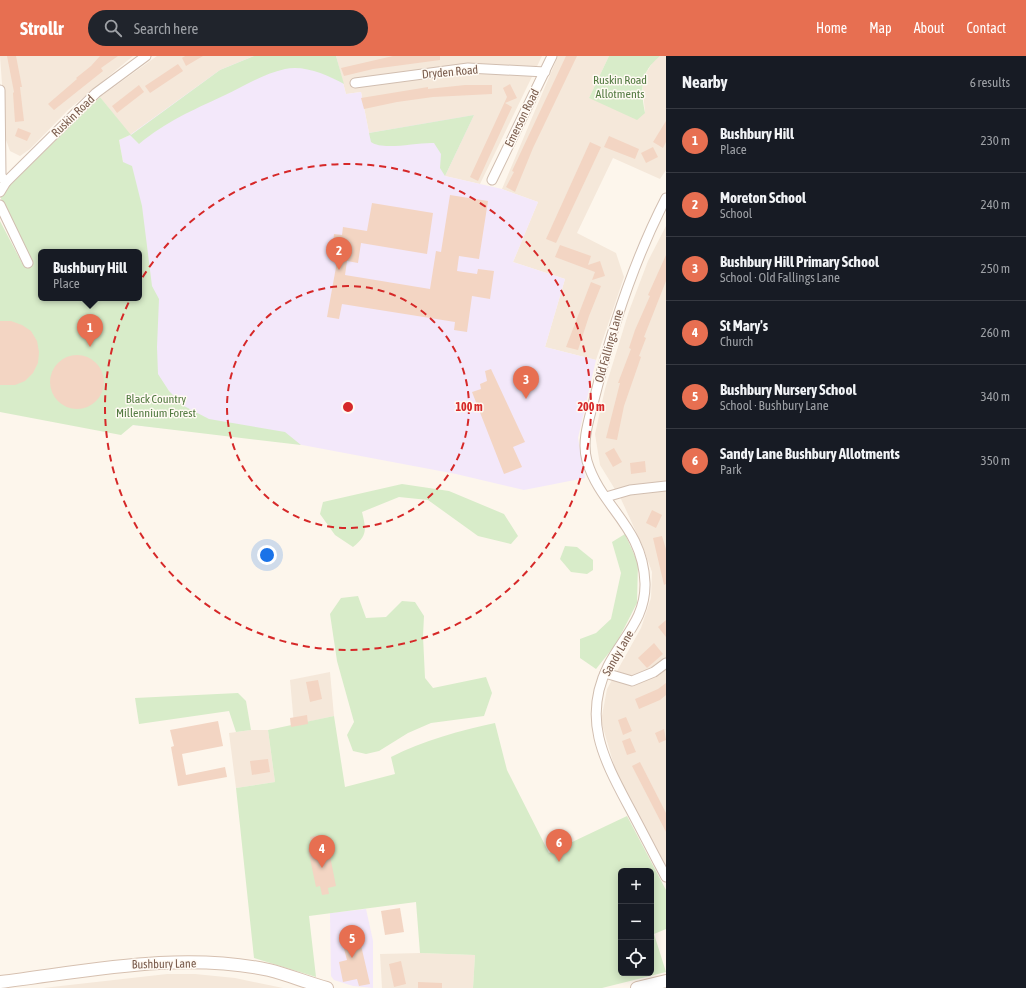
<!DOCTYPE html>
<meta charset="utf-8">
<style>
:root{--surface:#171b24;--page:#20242c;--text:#f1f3f6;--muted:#9ea1a6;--line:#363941;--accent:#e76f51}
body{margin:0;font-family:"Asap Condensed",sans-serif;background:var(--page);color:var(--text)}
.controls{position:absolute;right:12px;bottom:12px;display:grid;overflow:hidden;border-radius:6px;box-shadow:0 2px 10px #0003}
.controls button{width:36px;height:36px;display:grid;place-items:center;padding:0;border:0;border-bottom:1px solid var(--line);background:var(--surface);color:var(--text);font:20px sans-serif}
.you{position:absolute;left:267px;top:499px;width:14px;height:14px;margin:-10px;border:3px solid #fff;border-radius:50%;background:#1a73e8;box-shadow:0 0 0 6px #1a73e833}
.badge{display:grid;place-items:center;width:26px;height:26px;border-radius:50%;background:var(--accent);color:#fff;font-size:13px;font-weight:700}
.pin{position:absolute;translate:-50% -33px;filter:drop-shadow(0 1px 2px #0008)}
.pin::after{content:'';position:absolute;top:21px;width:14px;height:12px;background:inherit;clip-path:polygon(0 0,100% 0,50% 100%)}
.popup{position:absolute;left:38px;top:193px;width:104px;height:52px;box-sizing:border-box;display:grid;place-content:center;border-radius:6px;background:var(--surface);filter:drop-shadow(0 1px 3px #0005);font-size:13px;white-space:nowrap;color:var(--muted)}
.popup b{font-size:15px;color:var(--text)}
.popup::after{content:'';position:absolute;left:50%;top:100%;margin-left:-8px;border:8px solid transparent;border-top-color:var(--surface)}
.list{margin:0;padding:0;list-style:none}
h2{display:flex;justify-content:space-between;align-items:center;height:52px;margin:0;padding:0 16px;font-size:17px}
h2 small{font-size:13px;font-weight:400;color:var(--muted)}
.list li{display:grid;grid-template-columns:26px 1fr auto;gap:12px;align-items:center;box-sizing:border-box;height:64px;padding:0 16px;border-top:1px solid var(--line)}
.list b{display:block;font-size:15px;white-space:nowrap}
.list p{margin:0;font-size:13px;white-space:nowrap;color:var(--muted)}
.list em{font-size:13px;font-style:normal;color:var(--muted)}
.icon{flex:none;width:22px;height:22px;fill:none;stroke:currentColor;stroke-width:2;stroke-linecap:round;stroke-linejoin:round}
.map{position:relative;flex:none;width:666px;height:932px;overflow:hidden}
header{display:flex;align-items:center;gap:24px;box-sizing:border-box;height:56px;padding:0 20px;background:var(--accent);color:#fff}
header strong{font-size:19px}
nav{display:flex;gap:22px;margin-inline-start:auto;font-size:14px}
.search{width:280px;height:36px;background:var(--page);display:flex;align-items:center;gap:10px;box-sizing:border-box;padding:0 14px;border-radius:22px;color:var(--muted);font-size:15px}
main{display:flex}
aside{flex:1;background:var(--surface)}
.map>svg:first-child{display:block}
</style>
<header>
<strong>Strollr</strong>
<div class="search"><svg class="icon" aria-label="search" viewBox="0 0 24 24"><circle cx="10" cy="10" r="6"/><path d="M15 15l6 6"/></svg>Search here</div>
<nav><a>Home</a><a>Map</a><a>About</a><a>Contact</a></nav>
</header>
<main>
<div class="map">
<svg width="666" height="932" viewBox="0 0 666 932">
<rect width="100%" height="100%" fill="#fdf6ec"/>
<g fill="#f5e8da">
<polygon points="0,0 133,0 68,54 30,93 20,100 10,95 6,84"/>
<polygon points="157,0 254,0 220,14 130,79 100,41"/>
<polygon points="336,0 542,0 480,128 445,120 473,60 369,77 361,36 346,38"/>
<polygon points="558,0 609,0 589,42 645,57 642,24 654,4 660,0 666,0 666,114 660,123 613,102 577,177 616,197 624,221 596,304 545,291 565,223 513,206 538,146 502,133"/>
<polygon points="666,170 666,811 616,716 601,665 607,633 641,572 651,542 652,516 643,491 621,443 600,409 595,378 605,333 629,255 648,205"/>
<polygon points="330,616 334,660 294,669 290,624"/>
<polygon points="251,674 268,674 275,726 236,732 229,677"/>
<polygon points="420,897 475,899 473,932 382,932 380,898"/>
<polygon points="167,918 195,918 235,922 283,932 43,932"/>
</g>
<g fill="#f3e8fa">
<polygon points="254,0 336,0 346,38 361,36 369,77 474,59 445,120 502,133 538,146 513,206 565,223 545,291 596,304 578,382 585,422 524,434 456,418 281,385 133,369 146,263 139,196 119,84 130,79 220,14"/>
<polygon points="366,853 373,885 373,932 353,930 334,924 331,920 330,857"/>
</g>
<g fill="#d8ecc9" fill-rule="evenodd">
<path d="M254,0H336L344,28C327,19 305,9 285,13C263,18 244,30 223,40C191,55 167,65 139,88L130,79L119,84L123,106L132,110L142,150L152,230L159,243L157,291L158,318L169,335L184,350L209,363L285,376L301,389L133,369L121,379L0,356V165L22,207L31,205L5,155L0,139L100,41L131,79L220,14ZM41,196H139V242H41Z"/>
<path d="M609,0H660C639,17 641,34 645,57L637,64L589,42Z"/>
<path d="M474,59L445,120L440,112L441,98L434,87C417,86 383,95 371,86L369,77Z"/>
<path d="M402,428L449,435L504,458L518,480L511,488L478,480L428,444L399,441L362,456C366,473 368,479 353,491L335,479L320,458L323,446Z"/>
<polygon points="625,478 638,507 637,547 616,588 596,613 580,602 580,583 596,577 611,563 621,517 612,486"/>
<polygon points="565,490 577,491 593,504 593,514 587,518 571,516 560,503"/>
<polygon points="358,540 366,562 386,561 402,545 415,546 424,560 423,580 425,622 433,632 486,621 492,637 484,660 431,667 408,677 379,695 366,698 353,695 347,679 354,666 337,605 330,558 341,542"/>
<polygon points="238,637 246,645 251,674 236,676 229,655 139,668 135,642"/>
<path d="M334,660L345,731L395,718L391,701C424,684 459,675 495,667L507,714L549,797L627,760L666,834V873L654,878L666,916L602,932H473L475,899L420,897L416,846L309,860L316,921L254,902L236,732L275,726L268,674ZM621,815H651V917H621Z"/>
</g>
<g fill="#f3d5c3">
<polygon points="7,0 16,0 22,31 20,31 24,65 15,66 13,37 14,36"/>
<polygon points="100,0 118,0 101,12 103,15 54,54 48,48 77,23 76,22 91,10"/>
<polygon points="185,0 203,0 186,10 182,2"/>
<polygon points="393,0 440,0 440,4 373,13 344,20 341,12"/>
<polygon points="566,0 577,0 533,92 515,136 506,131 514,116 512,115"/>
<polygon points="178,8 183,15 150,37 145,30"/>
<polygon points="510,28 517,42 505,47 512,51 478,125 470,121 507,41 503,32"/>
<polygon points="139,29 144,36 117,57 112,50"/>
<polygon points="465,29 492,29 492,38 433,41 397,46 364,53 361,42 428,31 428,33"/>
<polygon points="666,65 666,86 663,92 653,86"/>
<polygon points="18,72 31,77 27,85 15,80"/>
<polygon points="609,80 639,93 635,103 604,91"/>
<polygon points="590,86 601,91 556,187 546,183"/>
<polygon points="653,91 658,101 646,107 641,97"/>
<polygon points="450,139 488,145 479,203 459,200 457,215 477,218 478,213 494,215 490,243 472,240 467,276 454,274 455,266 342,248 339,263 327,261 340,189 333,188 334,178 342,179 343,171 367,175 372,147 433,157 427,198 361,187 358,207 347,205 345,219 430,233 436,195 441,196"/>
<polygon points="560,189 591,200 588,209 600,205 605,220 592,224 595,216 555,201"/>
<polygon points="666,199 666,225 644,281 646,282 639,300 641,301 624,350 617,384 606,382 620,327 618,327 631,293 629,292 635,274 650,240 648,239"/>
<polygon points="591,226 601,230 589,260 578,294 566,291"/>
<polygon points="0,265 11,265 22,269 31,275 37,285 39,296 38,307 33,317 25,325 15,329 0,329"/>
<circle cx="77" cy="326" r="27"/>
<polygon points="491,313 525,386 513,391 522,411 504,418 472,336 481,333 480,328 487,325 485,315"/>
<polygon points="614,392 622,406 613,411 605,397"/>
<polygon points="645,405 646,416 631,418 630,407"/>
<polygon points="652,454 662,459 656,472 646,467"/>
<polygon points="662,480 666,493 666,528 664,529 653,482"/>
<polygon points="666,564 666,581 658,571"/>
<polygon points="654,587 663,598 647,612 638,602"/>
<polygon points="318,624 322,643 310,646 306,626"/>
<polygon points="666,627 666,639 660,644 639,653 635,643 658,633"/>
<polygon points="307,659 308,668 291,671 290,662"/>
<polygon points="626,661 632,675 623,679 618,664"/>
<polygon points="218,665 223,690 182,698 186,719 225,711 227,721 178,730 171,691 174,690 170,674"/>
<polygon points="664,673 666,684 659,687 655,677"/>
<polygon points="630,682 636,696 627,699 622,685"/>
<polygon points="268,703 270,716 252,719 250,705"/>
<polygon points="640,706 666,757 666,776 632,710"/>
<polygon points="320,779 323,791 328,790 336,830 328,832 329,838 322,839 320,830 316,831 308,793 313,792 310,781"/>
<polygon points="400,852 404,876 385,879 381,855"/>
<polygon points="360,885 370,928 359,930 357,923 343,926 339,906 347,904 343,889"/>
<polygon points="401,905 406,928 394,931 389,908"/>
<polygon points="418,926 442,927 442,932 418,932"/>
</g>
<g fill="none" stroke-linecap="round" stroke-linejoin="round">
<defs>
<g id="street">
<polyline points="355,27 468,12 545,16"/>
<polyline points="0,34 1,120 6,126"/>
<polyline points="492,124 552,0"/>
<polyline points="0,136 6,126 96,37 146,0"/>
<path d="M666,142C634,204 612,272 595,340C590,361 581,384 587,405C601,452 643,470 645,527C646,562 623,581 608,610C582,662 603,702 628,749C641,773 653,797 666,821"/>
<polyline points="0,149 28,207"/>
<polyline points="606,441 630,434 666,430"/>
<polyline points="605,617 632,625 654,616 666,607"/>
</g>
<g id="secondary">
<path d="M0,926C89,915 180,895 269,914C289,919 308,927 327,932"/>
<polyline points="637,932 666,925"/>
</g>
</defs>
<use href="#street" stroke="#d1beb0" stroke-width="11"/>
<use href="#secondary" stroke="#d6c0b0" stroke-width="14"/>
<use href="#street" stroke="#fff" stroke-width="9"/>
<use href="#secondary" stroke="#fff" stroke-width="12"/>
</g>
<g fill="none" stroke="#d62828" stroke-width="2" stroke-dasharray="7 5">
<circle cx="348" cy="351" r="121"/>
<circle cx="348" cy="351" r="243"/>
</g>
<g text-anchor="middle" stroke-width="3" stroke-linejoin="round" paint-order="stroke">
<g font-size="12" fill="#7a5c4d" stroke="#fffaf3">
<text transform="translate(450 16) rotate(-5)" y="4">Dryden Road</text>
<text transform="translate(73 60) rotate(-44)" y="4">Ruskin Road</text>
<text transform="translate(522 62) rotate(-64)" y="4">Emerson Road</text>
<text transform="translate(609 290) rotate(-74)" y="4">Old Fallings Lane</text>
<text transform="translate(618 597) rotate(-60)" y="4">Sandy Lane</text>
<text transform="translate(164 908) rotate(-1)" y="4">Bushbury Lane</text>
</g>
<g font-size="12" fill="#537a41" stroke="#fffaf3">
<text x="620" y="28">Ruskin Road<tspan x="620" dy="14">Allotments</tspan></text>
<text x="156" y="347">Black Country<tspan x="156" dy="14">Millennium Forest</tspan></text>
</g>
</g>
<circle cx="348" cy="351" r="6" fill="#d62828" stroke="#fffaf3" stroke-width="2"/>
<g font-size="12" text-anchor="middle" font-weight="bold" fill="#d62828" stroke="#fffaf3" stroke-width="3" stroke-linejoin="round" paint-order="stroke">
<text x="469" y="355">100 m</text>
<text x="591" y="355">200 m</text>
</g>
</svg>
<div class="controls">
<button>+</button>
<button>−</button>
<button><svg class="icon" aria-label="locate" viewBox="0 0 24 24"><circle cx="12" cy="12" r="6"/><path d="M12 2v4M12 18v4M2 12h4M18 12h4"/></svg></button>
</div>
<div class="you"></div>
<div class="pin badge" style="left:90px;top:291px">1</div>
<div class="popup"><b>Bushbury Hill</b>Place</div>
<div class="pin badge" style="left:339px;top:214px">2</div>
<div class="pin badge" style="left:526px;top:343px">3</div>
<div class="pin badge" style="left:322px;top:812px">4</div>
<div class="pin badge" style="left:352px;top:902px">5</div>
<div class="pin badge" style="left:559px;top:806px">6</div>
</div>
<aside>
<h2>Nearby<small>6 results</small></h2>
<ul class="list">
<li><span class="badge">1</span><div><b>Bushbury Hill</b><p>Place</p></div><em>230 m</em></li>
<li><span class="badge">2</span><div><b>Moreton School</b><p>School</p></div><em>240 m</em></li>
<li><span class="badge">3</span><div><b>Bushbury Hill Primary School</b><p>School · Old Fallings Lane</p></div><em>250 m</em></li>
<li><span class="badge">4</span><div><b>St Mary's</b><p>Church</p></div><em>260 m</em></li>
<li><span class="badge">5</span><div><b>Bushbury Nursery School</b><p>School · Bushbury Lane</p></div><em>340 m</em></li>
<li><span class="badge">6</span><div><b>Sandy Lane Bushbury Allotments</b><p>Park</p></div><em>350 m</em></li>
</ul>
</aside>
</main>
